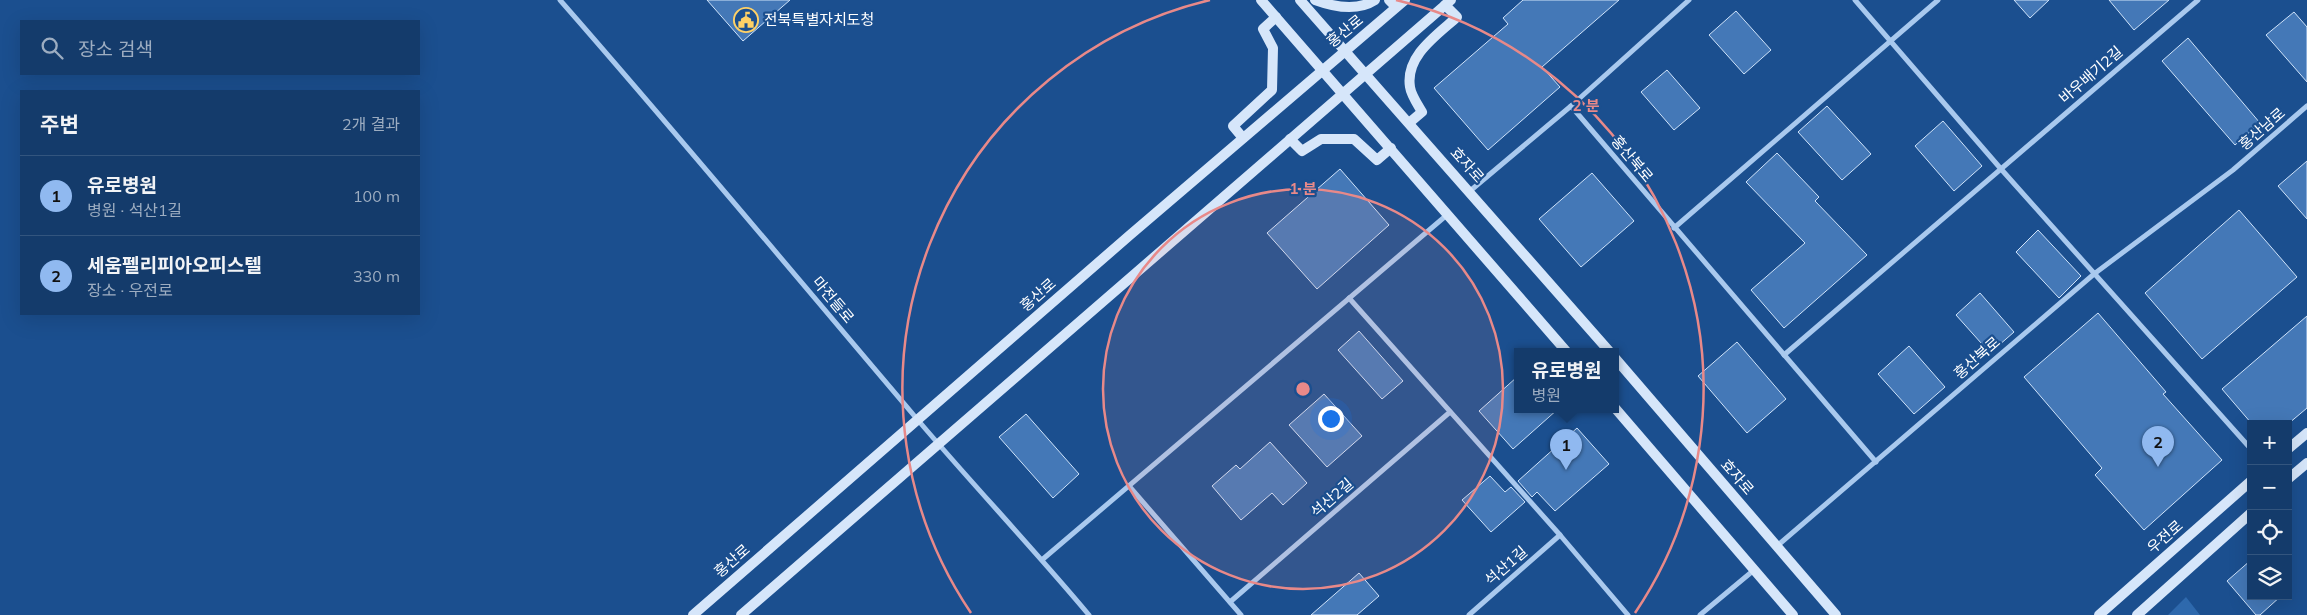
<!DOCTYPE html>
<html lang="ko">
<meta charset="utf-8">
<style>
:root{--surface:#143b6b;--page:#214673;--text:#f1f3f6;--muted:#9dadc1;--line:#33557e;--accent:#90b9f0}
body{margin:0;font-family:Mulish,"Noto Sans KR",sans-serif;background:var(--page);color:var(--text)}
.controls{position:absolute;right:15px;bottom:15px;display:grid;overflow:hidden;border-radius:0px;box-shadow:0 5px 20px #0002}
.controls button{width:45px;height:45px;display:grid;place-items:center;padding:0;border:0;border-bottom:1px solid var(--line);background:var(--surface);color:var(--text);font:25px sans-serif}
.you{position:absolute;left:1330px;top:418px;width:18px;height:18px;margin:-12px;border:4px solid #fff;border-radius:50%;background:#1a73e8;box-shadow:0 0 0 8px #1a73e833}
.badge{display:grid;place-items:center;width:32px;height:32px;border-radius:50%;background:var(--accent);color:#111;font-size:16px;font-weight:700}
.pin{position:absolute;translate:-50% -41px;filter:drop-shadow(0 1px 2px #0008)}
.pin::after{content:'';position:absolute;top:26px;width:18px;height:15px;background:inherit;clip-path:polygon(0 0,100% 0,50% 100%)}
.popup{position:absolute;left:1514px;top:348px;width:105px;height:65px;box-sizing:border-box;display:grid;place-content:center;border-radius:0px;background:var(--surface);filter:drop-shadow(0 1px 4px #0005);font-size:16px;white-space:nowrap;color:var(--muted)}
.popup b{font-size:19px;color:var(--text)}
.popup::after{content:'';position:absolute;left:50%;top:100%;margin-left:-10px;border:10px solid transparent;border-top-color:var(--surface)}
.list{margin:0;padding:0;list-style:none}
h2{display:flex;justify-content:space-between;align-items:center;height:65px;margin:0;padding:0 20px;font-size:21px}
h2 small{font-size:16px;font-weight:400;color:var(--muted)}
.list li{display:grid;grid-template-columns:32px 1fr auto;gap:15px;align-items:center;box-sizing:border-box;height:80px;padding:0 20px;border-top:1px solid var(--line)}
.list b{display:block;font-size:19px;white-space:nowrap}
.list p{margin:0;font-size:16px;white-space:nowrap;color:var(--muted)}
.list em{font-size:16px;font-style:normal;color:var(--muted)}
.icon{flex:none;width:28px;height:28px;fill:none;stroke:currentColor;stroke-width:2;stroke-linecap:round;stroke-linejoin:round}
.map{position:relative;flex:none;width:2307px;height:615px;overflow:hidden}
.search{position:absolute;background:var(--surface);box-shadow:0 5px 20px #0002;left:20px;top:20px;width:400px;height:55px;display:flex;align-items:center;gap:12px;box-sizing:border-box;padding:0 18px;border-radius:0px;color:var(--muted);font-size:19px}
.panel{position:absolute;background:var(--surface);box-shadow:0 5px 20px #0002;left:20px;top:90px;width:400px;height:225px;border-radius:0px}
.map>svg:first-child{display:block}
</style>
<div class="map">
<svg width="2307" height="615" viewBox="0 0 2307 615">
<rect width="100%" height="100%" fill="#1b4f8f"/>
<polygon fill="#2e69ad" points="2186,597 2200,615 2168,615"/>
<g fill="#4478b7" stroke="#cfe3fa">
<polygon points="707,0 790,0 743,41"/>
<polygon points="1523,0 1619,0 1542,67 1560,87 1488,150 1434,88 1508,24 1503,18"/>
<polygon points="2014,0 2049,0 2030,18"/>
<polygon points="2109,0 2169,0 2134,30"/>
<polygon points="1736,11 1771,50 1744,74 1709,35"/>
<polygon points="2294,12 2307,27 2307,82 2266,35"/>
<polygon points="2188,38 2260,123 2235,145 2162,61"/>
<polygon points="1667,70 1700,108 1674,130 1641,92"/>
<polygon points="1827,106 1871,154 1842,180 1798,132"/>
<polygon points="1943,121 1982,166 1954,191 1915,146"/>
<polygon points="1777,153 1819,197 1815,201 1867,255 1784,328 1751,290 1805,243 1746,182"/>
<polygon points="2307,161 2307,219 2278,186"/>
<polygon points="1340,169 1389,225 1317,289 1267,233"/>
<polygon points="1592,173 1634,221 1581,267 1539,219"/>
<polygon points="2239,210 2297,277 2202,359 2145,293"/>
<polygon points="2038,230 2081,276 2059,298 2016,252"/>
<polygon points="1980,293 2014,332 1990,353 1956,315"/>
<polygon points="2098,313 2166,392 2163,394 2222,460 2144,530 2095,475 2102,468 2024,377"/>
<polygon points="2307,316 2307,408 2288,424 2252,424 2222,389"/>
<polygon points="1359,331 1403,381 1382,399 1338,350"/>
<polygon points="1737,342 1786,399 1747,433 1698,376"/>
<polygon points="1909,346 1945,387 1914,414 1878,374"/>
<polygon points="1517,377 1517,409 1558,409 1513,449 1479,411"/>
<polygon points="1324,394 1362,436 1327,467 1289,425"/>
<polygon points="1026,414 1079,474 1053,498 999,437"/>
<polygon points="1577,428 1609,464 1555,511 1537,492 1532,497 1518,481"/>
<polygon points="1270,442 1307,483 1283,505 1272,493 1241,520 1212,486 1236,465 1240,469"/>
<polygon points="1490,476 1505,492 1511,487 1525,502 1491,532 1462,500"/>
<polygon points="2251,560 2251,596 2281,596 2260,615 2256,615 2227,581"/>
<polygon points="1359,573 1379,596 1357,615 1311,615"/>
</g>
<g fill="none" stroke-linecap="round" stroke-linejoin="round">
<g stroke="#a9c9ee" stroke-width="5">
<path d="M560,0C681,138 798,279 917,419C973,485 1033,548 1089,615"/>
<polyline points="1855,0 2001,169 2251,449"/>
<polyline points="1571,106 1876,462"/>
<polyline points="1470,191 1571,106 1689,0"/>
<polyline points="1674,228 1938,0"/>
<polyline points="1349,298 1560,535 1628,615"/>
<polyline points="1784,355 2198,0"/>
<polyline points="1129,486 1241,615"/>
<polyline points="1777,546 2094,274 2233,170 2307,106"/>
<polyline points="1043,559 1448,214"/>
<polyline points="1230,602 1450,412"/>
<polyline points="1469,615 1560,535"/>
<polyline points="1700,615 1754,570"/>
</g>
<g stroke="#d6e6fa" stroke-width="10">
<polyline points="1261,0 1566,351"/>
<polyline points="1300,0 1609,351"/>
<path d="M1315,0C1334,7 1358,11 1375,0"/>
<polyline points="1389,0 1396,7"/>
<path d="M1409,123L1422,112C1418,105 1411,95 1410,87C1405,56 1437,35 1457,17L1445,5"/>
<polyline points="1243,138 1233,126 1272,90 1273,48 1263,29 1276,17"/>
<polyline points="1290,139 1302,151 1321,139 1354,139 1377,160 1391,148"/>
<polyline points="1615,358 1836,615"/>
<polyline points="1615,408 1793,615"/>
<polyline points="2288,449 2307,433"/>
<polyline points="2288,479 2307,463"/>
<polyline points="693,615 1130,235 1405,0"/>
<polyline points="741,615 1451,0"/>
<polyline points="2099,615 2251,481"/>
<polyline points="2137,615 2251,513"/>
</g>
</g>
<circle cx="1303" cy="389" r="200" fill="#e88989" fill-opacity=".12"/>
<g fill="none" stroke="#e88989" stroke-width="2.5">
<circle cx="1303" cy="389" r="200"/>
<path d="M971 613A400 400 0 0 1 1210 0M1396 0A400 400 0 0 1 1635 613"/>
</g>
<defs>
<symbol id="civic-ring" viewBox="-11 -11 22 22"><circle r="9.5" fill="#1b4f8f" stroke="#ffd166" stroke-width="1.5"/><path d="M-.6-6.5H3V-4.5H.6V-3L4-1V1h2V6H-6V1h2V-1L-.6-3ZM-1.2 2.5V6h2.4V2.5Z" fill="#ffd166"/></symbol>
</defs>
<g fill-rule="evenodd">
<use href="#civic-ring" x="732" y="6" width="28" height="28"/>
</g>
<g text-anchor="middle" stroke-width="4.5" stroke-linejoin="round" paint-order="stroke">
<g font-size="15" fill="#fff" stroke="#1b4f8f" text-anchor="start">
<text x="764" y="25">전북특별자치도청</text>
</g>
<g font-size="15" fill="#fff" stroke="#1b4f8f">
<text transform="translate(1345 31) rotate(-39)" y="5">홍산로</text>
<text transform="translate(2091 75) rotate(-41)" y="5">바우배기2길</text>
<text transform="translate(2262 129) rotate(-41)" y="5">홍산남로</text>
<text transform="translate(1632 159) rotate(50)" y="5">홍산북로</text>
<text transform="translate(1467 165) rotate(48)" y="5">효자로</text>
<text transform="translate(1038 295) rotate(-41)" y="5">홍산로</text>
<text transform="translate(833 300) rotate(50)" y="5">마전들로</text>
<text transform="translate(1977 358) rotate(-41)" y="5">홍산북로</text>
<text transform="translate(1737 477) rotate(49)" y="5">효자로</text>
<text transform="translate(1332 498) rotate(-41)" y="5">석산2길</text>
<text transform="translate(2165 537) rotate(-41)" y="5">우전로</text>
<text transform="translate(732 561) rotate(-41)" y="5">홍산로</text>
<text transform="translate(1506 566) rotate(-41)" y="5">석산1길</text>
</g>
</g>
<circle cx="1303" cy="389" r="8" fill="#e88989" stroke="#1b4f8f" stroke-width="2.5"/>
<g font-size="15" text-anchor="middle" font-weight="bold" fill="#e88989" stroke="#1b4f8f" stroke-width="4.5" stroke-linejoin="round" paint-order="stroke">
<text x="1586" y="111">2 분</text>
<text x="1303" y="194">1 분</text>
</g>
</svg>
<div class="controls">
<button>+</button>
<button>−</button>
<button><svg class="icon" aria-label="locate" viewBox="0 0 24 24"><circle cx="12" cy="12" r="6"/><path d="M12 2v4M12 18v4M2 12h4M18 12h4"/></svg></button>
<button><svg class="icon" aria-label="layers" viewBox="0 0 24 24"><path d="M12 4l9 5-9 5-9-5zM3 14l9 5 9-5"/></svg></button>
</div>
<div class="you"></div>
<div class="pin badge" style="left:1566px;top:470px">1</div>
<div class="popup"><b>유로병원</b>병원</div>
<div class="pin badge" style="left:2158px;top:467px">2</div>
<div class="search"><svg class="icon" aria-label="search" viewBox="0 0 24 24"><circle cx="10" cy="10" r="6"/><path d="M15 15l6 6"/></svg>장소 검색</div>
<section class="panel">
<h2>주변<small>2개 결과</small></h2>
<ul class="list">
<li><span class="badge">1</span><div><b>유로병원</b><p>병원 · 석산1길</p></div><em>100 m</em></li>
<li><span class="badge">2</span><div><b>세움펠리피아오피스텔</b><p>장소 · 우전로</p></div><em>330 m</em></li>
</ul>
</section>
</div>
